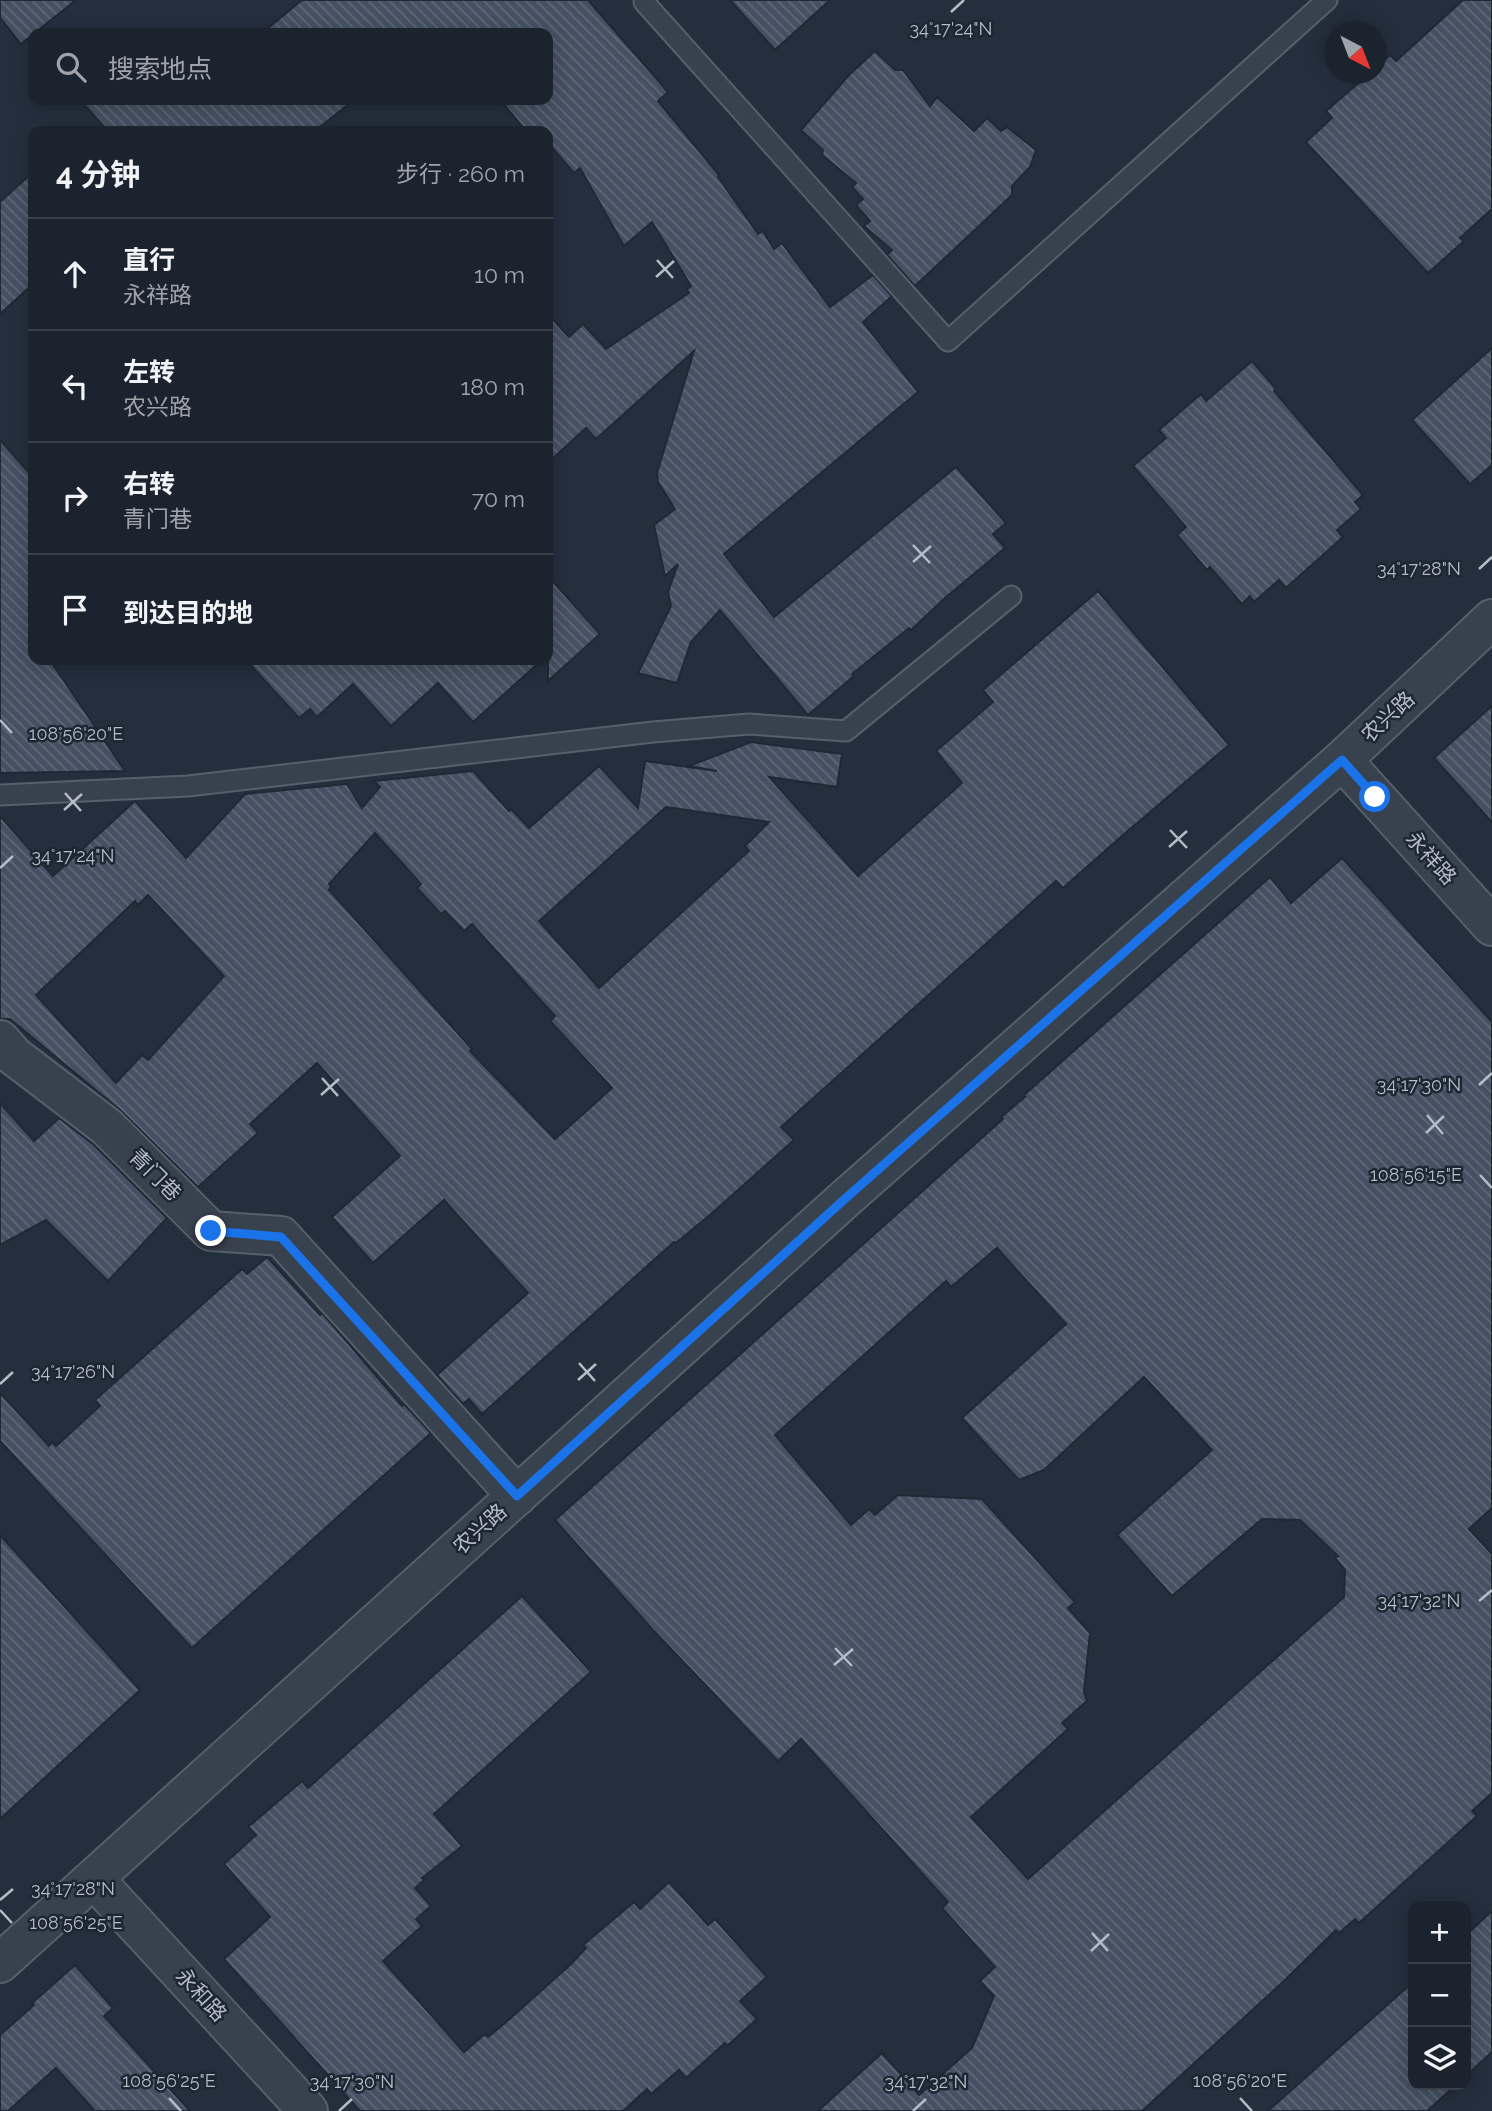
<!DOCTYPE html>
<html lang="zh">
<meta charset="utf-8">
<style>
:root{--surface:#1b232e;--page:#242b36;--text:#f1f3f6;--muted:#a0a4aa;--line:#39404a}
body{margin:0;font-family:Raleway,"Noto Sans SC",sans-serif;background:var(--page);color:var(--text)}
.controls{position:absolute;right:21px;bottom:21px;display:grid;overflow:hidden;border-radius:14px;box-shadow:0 4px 18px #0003}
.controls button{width:63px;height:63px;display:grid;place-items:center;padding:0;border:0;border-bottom:2px solid var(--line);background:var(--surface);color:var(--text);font:35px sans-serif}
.compass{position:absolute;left:1324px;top:21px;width:63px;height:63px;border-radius:50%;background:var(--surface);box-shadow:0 4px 18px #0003;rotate:138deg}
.stop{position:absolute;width:21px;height:21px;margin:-16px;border:5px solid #1a73e8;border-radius:50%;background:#fff}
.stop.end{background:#1a73e8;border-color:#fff;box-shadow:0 2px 7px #0008}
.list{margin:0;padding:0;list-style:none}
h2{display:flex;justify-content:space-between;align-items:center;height:91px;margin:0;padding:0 28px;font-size:30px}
h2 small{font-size:23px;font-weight:400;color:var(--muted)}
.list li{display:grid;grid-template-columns:46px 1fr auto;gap:21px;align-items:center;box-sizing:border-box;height:112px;padding:0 28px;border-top:2px solid var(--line)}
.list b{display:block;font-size:26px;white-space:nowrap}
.list p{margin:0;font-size:23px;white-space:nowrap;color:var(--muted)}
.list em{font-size:23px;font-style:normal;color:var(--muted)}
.icon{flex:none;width:38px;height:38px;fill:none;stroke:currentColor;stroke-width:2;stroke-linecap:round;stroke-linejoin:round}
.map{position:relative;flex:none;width:1492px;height:2111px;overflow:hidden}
.search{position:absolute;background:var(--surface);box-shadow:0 4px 18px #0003;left:28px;top:28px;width:525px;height:77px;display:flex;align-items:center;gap:18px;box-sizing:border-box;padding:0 24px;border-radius:14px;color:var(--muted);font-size:26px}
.panel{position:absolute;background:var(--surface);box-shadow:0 4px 18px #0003;left:28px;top:126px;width:525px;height:539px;border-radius:14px}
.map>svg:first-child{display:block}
</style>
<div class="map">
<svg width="1492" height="2111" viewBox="0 0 1492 2111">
<defs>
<pattern id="building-back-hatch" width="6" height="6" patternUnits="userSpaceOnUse" patternTransform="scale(1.75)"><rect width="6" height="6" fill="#455162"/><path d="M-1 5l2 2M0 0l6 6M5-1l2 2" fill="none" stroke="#5d6877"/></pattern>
</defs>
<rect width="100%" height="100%" fill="#242f3e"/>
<g fill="url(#building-back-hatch)" stroke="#1f2835" stroke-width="2" fill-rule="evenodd">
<polygon points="0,0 76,0 21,44 0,18"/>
<polygon points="302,0 588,0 668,92 658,101 719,175 718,177 758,234 763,231 774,249 782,243 830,307 873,275 892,296 863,322 918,392 724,554 774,617 956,467 1006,523 993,534 1005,548 945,598 911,630 909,628 852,674 854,676 808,715 720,610 691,642 677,683 638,673 671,606 668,592 678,564 665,576 654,525 675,509 658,482 657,473 694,351 596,439 586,428 548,463 548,314 569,337 583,324 606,349 689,293 687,289 691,286 652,222 624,246 580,168 574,173 548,143 548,131 526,131 500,100 548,100 548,33 262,33"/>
<polygon points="730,0 830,0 775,50"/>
<polygon points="1463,0 1492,0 1492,209 1460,238 1464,241 1428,273 1306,142 1332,118 1326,111 1369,74 1376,74 1376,67 1390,55 1396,61"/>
<polygon points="875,51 895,70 903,70 930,106 937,97 974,131 987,118 1001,131 1007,127 1036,150 1030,167 1012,186 1012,195 915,286 887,255 892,250 864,226 870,221 856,205 863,199 852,187 856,183 822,155 823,150 801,130 849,75"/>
<polygon points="80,100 354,100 315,131 108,131"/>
<polygon points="33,172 33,284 0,314 0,202"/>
<polygon points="1492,348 1492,465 1470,484 1412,420"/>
<polygon points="1252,361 1276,389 1274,391 1363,495 1355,502 1361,509 1337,530 1343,537 1286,588 1279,580 1254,602 1250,596 1242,604 1210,567 1207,570 1177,535 1186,527 1133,466 1166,438 1159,430 1201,394 1206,401"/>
<polygon points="0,440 33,477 33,660 50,660 125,771 0,773"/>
<polygon points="548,576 600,634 548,681"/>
<path d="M1098,591L1229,745L1123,835L1063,888L1056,881L781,1127L794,1140L711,1214L676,1243L674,1242L482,1414L469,1399L463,1404L437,1375L528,1293L444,1200L373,1263L332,1217L400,1156L317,1063L250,1124L258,1133L198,1187L120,1110L10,1019H0V816L53,876L135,801L186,858L245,794L347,784L362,808L380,787L374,781L473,771L509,811L511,809L529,828L599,766L638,808L645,761L717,771L689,766L751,742L842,754L837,787L769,777L858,876L962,783L936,751L993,702L983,690ZM666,807L769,822L745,846L749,851L599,988L539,921ZM375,833L421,884L417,888L441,914L445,911L464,931L472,924L555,1016L550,1021L612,1088L555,1139L470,1051L472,1049L329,890L331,887L329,884ZM148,895L224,976L148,1060L142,1055L116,1083L36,995L135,901L138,905Z"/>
<polygon points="246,660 542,660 473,722 438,683 391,726 353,684 317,717 310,709 299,718"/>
<polygon points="1492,706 1492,822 1434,758"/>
<path d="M1342,858L1492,1022V1508L1469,1529L1492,1554V1793L1472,1811L1477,1816L1359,1923L1355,1919L1339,1933L1336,1930L1283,1982L1142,2111H818L882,2053L919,2095L972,2048L994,1996L980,1981L995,1967L942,1908L948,1902L801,1739L778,1761L652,1629L555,1520L1003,1119L1001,1117L1025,1097L1023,1096L1270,877L1291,903ZM997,1248L1066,1324L962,1418L1019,1480L1044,1470L1144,1377L1212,1450L1117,1535L1172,1596L1262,1519L1300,1520L1338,1556L1335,1558L1345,1570L1344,1597L1028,1879L971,1817L1068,1729L1062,1723L1087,1701L1084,1692L1090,1633L1068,1608L1075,1602L982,1499L898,1495L875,1515L869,1509L851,1525L775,1435L946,1281L951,1287Z"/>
<polygon points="0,1103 34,1141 59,1118 93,1144 167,1218 108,1281 46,1220 0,1245"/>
<polygon points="267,1257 320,1315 322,1313 324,1315 402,1406 404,1404 431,1433 192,1648 0,1441 0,1393 49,1446 52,1442 56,1446 100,1406 95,1400 242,1269 247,1274"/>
<polygon points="0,1535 140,1690 0,1819"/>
<polygon points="522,1596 591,1672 434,1814 462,1846 422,1878 424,1880 415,1888 431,1906 416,1919 422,1926 383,1961 464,2052 485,2034 488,2037 505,2023 571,1964 586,1948 583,1945 634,1902 640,1909 669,1882 708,1925 715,1919 767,1977 740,2001 757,2019 727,2046 725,2043 686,2078 679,2070 651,2094 647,2089 623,2111 360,2111 224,1959 270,1917 224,1864 256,1835 248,1827 302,1781 308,1788"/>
<polygon points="1492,1911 1492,2052 1466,2076 1466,1935"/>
<polygon points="75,1965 113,2008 104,2016 190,2111 95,2111 56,2068 8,2111 0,2111 0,2035 34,2005 32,2003"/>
<polygon points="1413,1982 1413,2085 1456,2085 1427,2111 1268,2111"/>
</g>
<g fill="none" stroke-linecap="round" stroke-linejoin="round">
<defs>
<g id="service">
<polyline points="646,0 644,2 948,341 1327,0"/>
<polyline points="0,795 188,786 653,732 749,724 846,731 1011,596"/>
</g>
<g id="minor">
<polyline points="0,1040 14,1056 107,1127 211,1231 281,1236 517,1496"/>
<polyline points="94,1879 308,2111"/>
</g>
<g id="tertiary">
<polyline points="1342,760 1492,926"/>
<polyline points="0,1963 847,1197 1342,760 1492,619"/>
</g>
</defs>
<use href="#service" stroke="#565f6c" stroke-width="23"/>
<use href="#minor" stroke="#565f6c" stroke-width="42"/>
<use href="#tertiary" stroke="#565f6c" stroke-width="42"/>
<use href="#service" stroke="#38414e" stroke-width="19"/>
<use href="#minor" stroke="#38414e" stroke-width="38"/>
<use href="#tertiary" stroke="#38414e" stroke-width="38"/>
</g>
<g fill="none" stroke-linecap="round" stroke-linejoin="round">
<polyline stroke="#1a73e8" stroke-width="9" points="211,1231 281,1237 517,1496 847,1197 1342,760 1375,797"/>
</g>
<path fill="none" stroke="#b4bcc9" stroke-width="2.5" d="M951,12L964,0M657,260L673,278M656,277L674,261M913,545L930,563M913,562L931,546M1479,569L1492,557M0,720L12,733M65,793L81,811M64,810L82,794M1170,830L1187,848M1169,847L1187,831M0,868L13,856M322,1078L338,1096M1479,1085L1492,1073M321,1095L339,1079M1427,1115L1443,1134M1426,1133L1444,1116M1480,1175L1492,1188M579,1363L595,1381M578,1380L596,1364M0,1384L13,1372M1479,1601L1492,1590M835,1648L852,1666M834,1665L853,1649M0,1900L13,1889M0,1910L12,1923M1092,1933L1108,1951M1091,1951L1109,1934M169,2098L181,2111M1240,2098L1252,2111M339,2111L352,2099M913,2111L926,2099"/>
<g text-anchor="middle" stroke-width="5" stroke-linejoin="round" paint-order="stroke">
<g font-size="21" fill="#b4bcc9" stroke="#1d2633">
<text transform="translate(1388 717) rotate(-43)" y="7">农兴路</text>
<text transform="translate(1431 858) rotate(48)" y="7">永祥路</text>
<text transform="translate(155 1175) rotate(45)" y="7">青门巷</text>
<text transform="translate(480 1529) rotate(-42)" y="7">农兴路</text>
<text transform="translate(201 1995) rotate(47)" y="7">永和路</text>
</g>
</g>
<g font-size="18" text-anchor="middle" fill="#b4bcc9" stroke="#1d2633" stroke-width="5" stroke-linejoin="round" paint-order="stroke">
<text x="951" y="35">34°17'24"N</text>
<text x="1419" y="575">34°17'28"N</text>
<text x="76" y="740">108°56'20"E</text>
<text x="73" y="862">34°17'24"N</text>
<text x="1419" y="1091">34°17'30"N</text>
<text x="1416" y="1181">108°56'15"E</text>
<text x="73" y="1378">34°17'26"N</text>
<text x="1419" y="1607">34°17'32"N</text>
<text x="73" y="1895">34°17'28"N</text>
<text x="76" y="1929">108°56'25"E</text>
<text x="169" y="2087">108°56'25"E</text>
<text x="1240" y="2087">108°56'20"E</text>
<text x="352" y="2088">34°17'30"N</text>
<text x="926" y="2088">34°17'32"N</text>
</g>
</svg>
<div class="controls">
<button>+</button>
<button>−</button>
<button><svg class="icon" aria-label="layers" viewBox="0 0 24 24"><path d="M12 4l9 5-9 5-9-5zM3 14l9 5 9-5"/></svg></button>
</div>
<svg class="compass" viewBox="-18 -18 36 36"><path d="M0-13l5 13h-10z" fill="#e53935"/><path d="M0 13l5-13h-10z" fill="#a0a4aa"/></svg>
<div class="stop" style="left:1375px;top:797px"></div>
<div class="stop end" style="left:211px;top:1231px"></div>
<div class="search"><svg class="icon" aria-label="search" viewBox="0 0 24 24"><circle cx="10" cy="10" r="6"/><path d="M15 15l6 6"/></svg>搜索地点</div>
<section class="panel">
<h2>4 分钟<small>步行 · 260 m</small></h2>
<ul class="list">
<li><svg class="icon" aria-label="ahead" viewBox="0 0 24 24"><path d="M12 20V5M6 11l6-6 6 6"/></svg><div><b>直行</b><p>永祥路</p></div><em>10 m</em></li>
<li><svg class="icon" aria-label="left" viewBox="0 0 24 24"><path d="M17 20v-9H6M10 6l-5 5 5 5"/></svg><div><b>左转</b><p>农兴路</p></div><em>180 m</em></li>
<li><svg class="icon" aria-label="right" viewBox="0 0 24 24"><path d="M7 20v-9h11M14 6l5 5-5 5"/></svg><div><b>右转</b><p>青门巷</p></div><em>70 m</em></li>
<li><svg class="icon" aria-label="arrive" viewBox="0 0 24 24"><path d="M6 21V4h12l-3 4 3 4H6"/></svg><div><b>到达目的地</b></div></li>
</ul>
</section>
</div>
